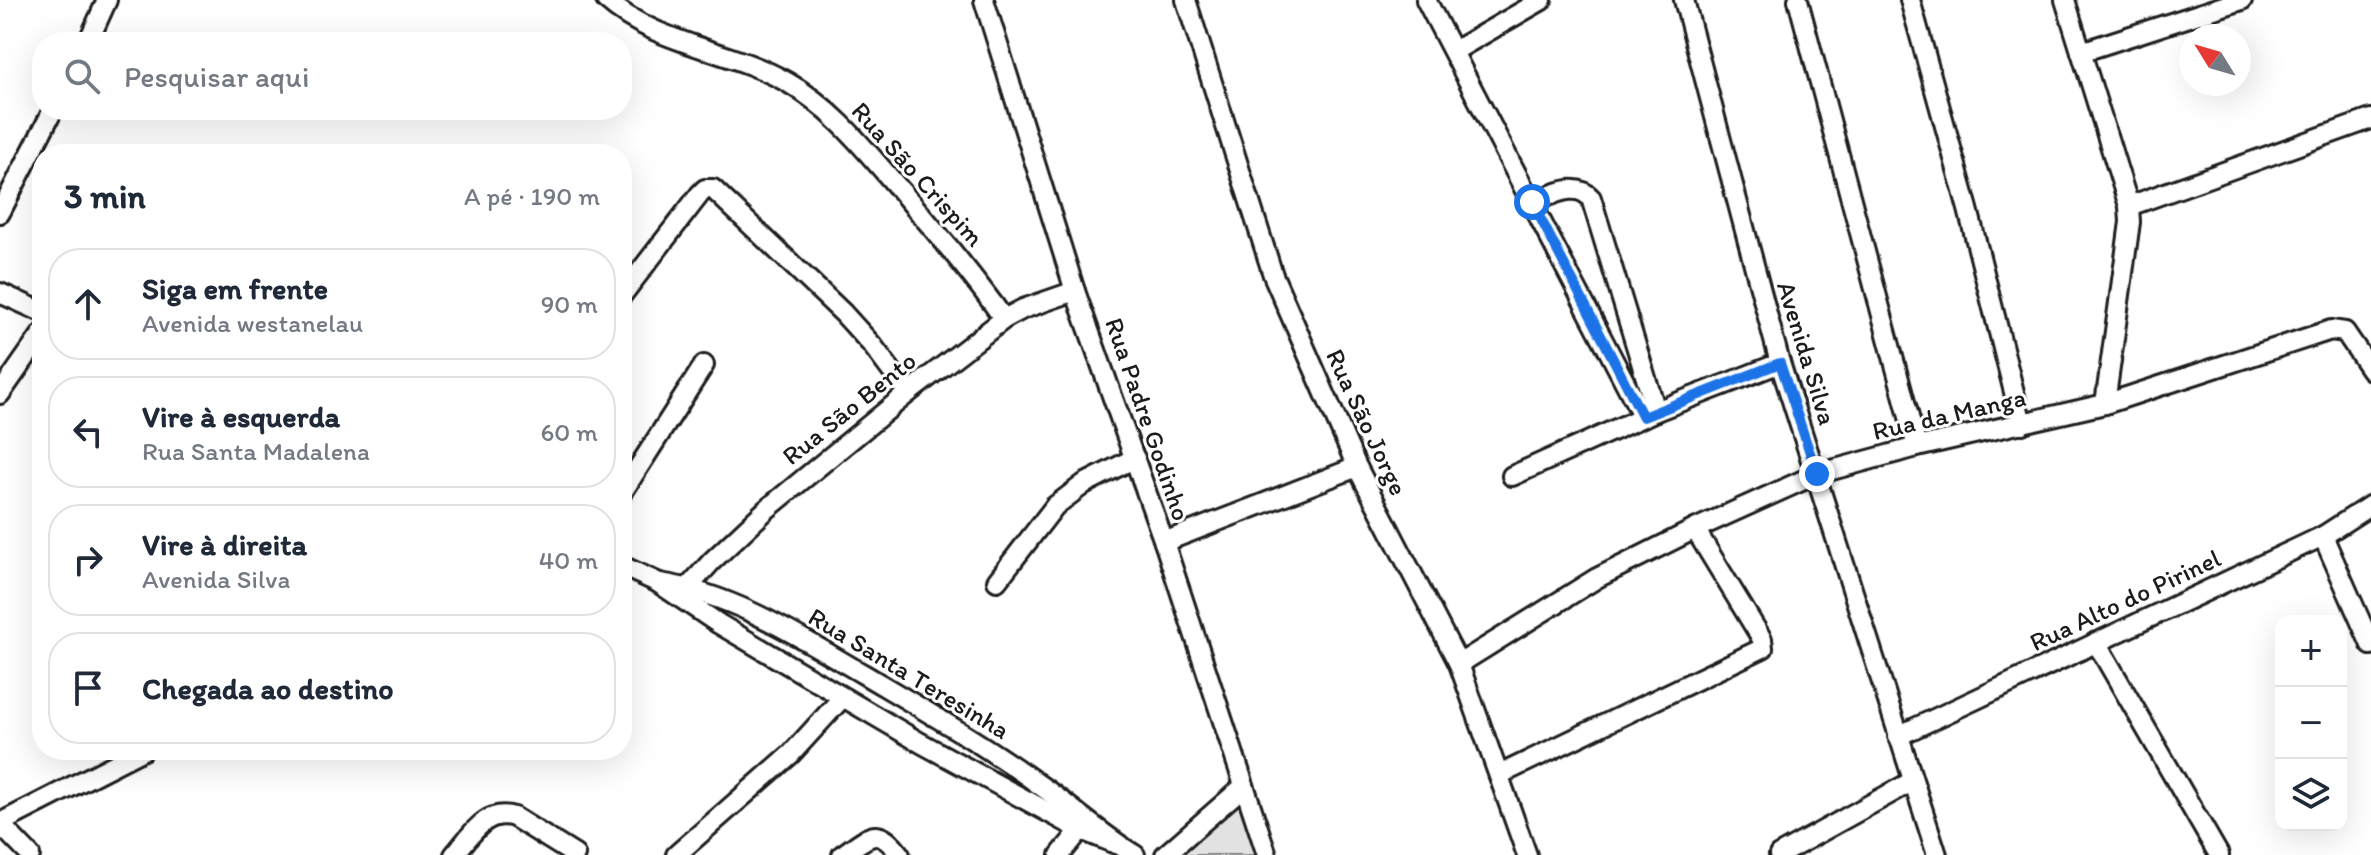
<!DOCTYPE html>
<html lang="pt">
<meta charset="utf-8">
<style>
:root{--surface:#fff;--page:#f6f6f7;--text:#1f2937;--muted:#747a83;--line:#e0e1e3}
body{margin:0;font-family:Itim,sans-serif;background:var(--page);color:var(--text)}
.controls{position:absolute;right:24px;bottom:24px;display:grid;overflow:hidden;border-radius:16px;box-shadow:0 8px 32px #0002}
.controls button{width:72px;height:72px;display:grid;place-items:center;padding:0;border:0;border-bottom:2px solid var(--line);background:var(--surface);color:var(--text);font:40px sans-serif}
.compass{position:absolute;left:2179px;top:24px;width:72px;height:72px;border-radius:50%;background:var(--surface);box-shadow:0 8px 32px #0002;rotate:307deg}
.stop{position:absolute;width:24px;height:24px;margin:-18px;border:6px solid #1a73e8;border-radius:50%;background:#fff}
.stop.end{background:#1a73e8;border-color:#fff;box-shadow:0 2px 8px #0008}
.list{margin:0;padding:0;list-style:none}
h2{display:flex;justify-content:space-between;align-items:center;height:104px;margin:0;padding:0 32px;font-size:34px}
h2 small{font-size:26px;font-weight:400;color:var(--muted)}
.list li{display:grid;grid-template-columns:52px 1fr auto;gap:24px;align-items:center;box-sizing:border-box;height:112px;margin:0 16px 16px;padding:0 16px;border:2px solid var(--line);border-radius:32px}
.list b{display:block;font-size:30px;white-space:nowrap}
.list p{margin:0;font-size:26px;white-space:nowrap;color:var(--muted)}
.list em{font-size:26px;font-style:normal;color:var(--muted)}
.icon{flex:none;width:44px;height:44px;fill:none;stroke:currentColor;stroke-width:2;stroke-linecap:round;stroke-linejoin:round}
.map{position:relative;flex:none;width:2371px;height:855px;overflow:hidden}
.search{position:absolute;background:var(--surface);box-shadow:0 8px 32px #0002;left:32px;top:32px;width:600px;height:88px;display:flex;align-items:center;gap:20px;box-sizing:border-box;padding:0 28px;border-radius:32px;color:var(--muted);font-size:30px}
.panel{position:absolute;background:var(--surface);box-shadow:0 8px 32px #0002;left:32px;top:144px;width:600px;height:616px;border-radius:32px}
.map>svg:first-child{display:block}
</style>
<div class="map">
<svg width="2371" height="855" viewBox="0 0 2371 855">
<rect width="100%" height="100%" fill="#fff"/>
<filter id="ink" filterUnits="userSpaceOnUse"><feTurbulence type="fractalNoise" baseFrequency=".0125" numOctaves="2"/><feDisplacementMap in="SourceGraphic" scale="16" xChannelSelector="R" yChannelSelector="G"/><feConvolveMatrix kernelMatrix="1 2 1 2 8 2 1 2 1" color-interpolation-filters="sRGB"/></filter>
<g filter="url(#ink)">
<polygon fill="#e2e2e2" stroke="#7f7f7f" stroke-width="2" points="1242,796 1261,855 1177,855"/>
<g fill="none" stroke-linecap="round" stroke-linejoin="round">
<defs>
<g id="minor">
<path d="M606,0C657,45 729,49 787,82C833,108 867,152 901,191C937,233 972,274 1004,319"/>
<polyline points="984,0 1075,291 1164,542 1267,855"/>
<polyline points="1186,0 1273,275 1357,467 1459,664 1527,855"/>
<polyline points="1426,0 1643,417"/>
<polyline points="1684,0 1780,363 1937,855"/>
<polyline points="1798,0 1917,447"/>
<polyline points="1910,0 1968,209 2022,424"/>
<polyline points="2065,0 2129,206 2130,222 2105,404"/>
<polyline points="88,42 107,0"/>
<polyline points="1454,51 1542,0"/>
<polyline points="2081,52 2242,0"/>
<path d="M1532,202C1551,196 1575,180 1591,198L1656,411"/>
<polyline points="2129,206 2371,119"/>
<polyline points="0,213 53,110"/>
<polyline points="0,293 42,312"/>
<polyline points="622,295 700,194 705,189 713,189 843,313 872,345 908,393"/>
<polyline points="0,394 42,334"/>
<polyline points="1512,476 1656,411 1780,363"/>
<polyline points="622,493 704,365"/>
<polyline points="2323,536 2371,645"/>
<polyline points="1164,542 1357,467"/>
<polyline points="622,566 657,582 719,624 921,743 1081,830 1116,844"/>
<polyline points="997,581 1055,506 1084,484 1135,458"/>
<path d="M660,583C736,595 799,637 865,675C924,710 985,745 1041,786C1073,808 1102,835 1135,855"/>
<polyline points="682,594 712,561 767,509 908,393 1004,319 1023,309 1075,291"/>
<polyline points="2096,642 2219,855"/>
<polyline points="1459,664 1597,578 1695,529 1817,474 1917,447 2105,404 2331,330 2345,332 2371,370"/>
<polyline points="1898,736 2323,536 2371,505"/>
<polyline points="1499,775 1763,648 1762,639 1695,529"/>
<polyline points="0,823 143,750"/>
<polyline points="0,824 30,855"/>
<path d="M454,855C471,836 485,808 514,817L575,855"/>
<polyline points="676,855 791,754 842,698"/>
<path d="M842,855C869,837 877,823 900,855"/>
<polyline points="1060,855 1087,822"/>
<polyline points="1165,855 1244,786"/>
<polyline points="1779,855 1911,782"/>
</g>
</defs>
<use href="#minor" stroke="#1c1c1c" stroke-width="24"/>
<use href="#minor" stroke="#fff" stroke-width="18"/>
</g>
</g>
<g fill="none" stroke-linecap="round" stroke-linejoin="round" filter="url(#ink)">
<polyline stroke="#1a73e8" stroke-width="10" points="1532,202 1643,417 1780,363 1817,474"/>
</g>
<g text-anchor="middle" stroke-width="6" stroke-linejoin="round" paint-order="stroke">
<g font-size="26" fill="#1c1c1c" stroke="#fff">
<text transform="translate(918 174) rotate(48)" y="9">Rua São Crispim</text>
<text transform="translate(1807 353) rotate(73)" y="9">Avenida Silva</text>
<text transform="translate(849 408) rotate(-39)" y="9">Rua São Bento</text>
<text transform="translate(1949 414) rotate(-13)" y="9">Rua da Manga</text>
<text transform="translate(1148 419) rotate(71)" y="9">Rua Padre Godinho</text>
<text transform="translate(1367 422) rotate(65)" y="9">Rua São Jorge</text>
<text transform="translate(2125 600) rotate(-25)" y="9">Rua Alto do Pirinel</text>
<text transform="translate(909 673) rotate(31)" y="9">Rua Santa Teresinha</text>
</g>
</g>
</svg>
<div class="controls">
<button>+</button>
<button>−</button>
<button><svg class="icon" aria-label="layers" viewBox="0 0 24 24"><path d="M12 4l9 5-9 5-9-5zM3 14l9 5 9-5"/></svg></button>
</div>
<svg class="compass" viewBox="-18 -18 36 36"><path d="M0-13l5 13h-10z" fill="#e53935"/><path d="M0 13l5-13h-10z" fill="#747a83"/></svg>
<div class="stop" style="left:1532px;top:202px"></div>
<div class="stop end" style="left:1817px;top:474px"></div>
<div class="search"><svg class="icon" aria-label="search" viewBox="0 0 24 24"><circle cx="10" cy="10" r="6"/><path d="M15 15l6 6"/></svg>Pesquisar aqui</div>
<section class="panel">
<h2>3 min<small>A pé · 190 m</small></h2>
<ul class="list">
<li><svg class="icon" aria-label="ahead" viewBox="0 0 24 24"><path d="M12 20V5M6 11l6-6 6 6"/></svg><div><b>Siga em frente</b><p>Avenida westanelau</p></div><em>90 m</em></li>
<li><svg class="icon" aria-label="left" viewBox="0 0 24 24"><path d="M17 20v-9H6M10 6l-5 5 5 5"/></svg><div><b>Vire à esquerda</b><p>Rua Santa Madalena</p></div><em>60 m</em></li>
<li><svg class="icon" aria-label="right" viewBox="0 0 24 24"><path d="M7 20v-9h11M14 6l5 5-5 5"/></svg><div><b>Vire à direita</b><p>Avenida Silva</p></div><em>40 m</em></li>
<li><svg class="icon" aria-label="arrive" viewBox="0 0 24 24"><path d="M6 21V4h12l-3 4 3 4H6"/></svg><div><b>Chegada ao destino</b></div></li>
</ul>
</section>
</div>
